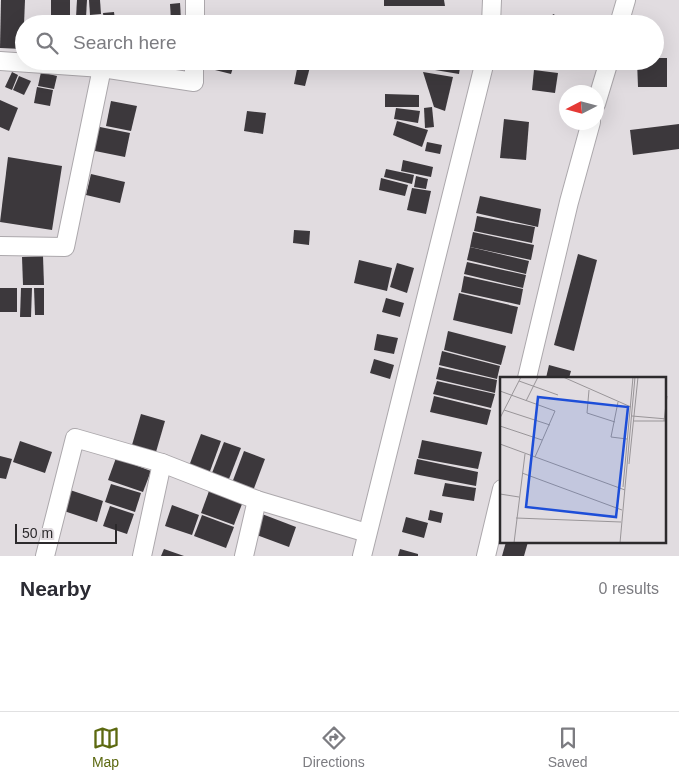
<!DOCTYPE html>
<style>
:root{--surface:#fff;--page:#f2f2f3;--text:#2b2b33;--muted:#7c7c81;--line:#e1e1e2;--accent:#5c6910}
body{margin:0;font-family:Helvetica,sans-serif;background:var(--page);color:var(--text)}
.compass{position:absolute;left:559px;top:85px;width:45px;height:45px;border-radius:50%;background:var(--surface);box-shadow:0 5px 20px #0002;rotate:264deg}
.scale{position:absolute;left:15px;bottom:12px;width:102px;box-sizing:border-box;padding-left:5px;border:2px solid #2c2a2c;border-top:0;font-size:14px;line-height:18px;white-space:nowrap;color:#2c2a2c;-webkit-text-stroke:4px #e1dce0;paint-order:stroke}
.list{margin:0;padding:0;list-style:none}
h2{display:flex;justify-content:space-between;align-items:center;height:65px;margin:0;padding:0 20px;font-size:21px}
h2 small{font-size:16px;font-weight:400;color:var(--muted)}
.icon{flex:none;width:28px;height:28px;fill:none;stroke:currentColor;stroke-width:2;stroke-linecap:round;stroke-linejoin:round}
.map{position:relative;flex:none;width:679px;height:556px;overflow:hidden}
.search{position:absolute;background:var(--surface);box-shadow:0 5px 20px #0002;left:15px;right:15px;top:15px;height:55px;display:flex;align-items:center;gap:12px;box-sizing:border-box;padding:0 18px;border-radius:28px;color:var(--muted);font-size:19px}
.sheet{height:155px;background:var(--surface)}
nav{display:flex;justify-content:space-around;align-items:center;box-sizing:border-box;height:70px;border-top:1px solid var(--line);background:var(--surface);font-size:14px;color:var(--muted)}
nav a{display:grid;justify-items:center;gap:2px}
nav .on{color:var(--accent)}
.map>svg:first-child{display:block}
</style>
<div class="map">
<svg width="679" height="556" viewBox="0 0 679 556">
<rect width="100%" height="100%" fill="#e1dce0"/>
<g fill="#3c383c">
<polygon points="1,0 25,0 23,49 0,48"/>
<polygon points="51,0 70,0 70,15 51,16"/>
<polygon points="77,0 87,0 86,17 76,17"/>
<polygon points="89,0 100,0 101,14 90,15"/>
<polygon points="384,0 444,0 445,6 384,6"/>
<polygon points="180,3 181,20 171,21 170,4"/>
<polygon points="114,12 115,20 104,22 103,13"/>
<polygon points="553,14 561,18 559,24 549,24"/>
<polygon points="90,17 101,18 101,24 89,24"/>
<polygon points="655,58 667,58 667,87 638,87 637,61 655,61"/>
<polygon points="208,61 235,61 231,74 207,68"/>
<polygon points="424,61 461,61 459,74 423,68"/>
<polygon points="298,64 310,67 305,86 294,84"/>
<polygon points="534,70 558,73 555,93 532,90"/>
<polygon points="12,72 18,75 12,90 5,87"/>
<polygon points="41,72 57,76 54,89 38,86"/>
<polygon points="423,72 453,77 445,111 434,107"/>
<polygon points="19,76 31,81 24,95 13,90"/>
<polygon points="37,87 53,90 50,106 34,103"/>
<polygon points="385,94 419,95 419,107 385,107"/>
<polygon points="0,100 18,108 9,131 0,127"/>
<polygon points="111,101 137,106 131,131 106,126"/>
<polygon points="432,107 434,127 425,128 424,108"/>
<polygon points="396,108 420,111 418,123 394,119"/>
<polygon points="247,111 266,113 263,134 244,131"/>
<polygon points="504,119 529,122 526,160 500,158"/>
<polygon points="397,121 428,130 422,147 393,135"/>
<polygon points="679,124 679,149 633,155 630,130"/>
<polygon points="95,126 130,133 125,157 90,150"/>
<polygon points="427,142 442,145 440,154 425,151"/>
<polygon points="8,157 62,166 52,230 0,222"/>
<polygon points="403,160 433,167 431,177 401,171"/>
<polygon points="386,169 414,175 412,184 384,177"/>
<polygon points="91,174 125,182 120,203 86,195"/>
<polygon points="416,176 428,179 426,189 414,187"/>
<polygon points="381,178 408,185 405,196 379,190"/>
<polygon points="412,188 431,191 426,214 407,210"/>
<polygon points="480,196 541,209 538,227 476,213"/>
<polygon points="477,216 535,227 532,243 474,231"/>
<polygon points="294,230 310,231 309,245 293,243"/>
<polygon points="473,232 534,245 531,260 470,247"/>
<polygon points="470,247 529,261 526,274 467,260"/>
<polygon points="578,254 597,260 574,351 554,345"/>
<polygon points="43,256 44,285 23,285 22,257"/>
<polygon points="359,260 392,268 387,291 354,283"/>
<polygon points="467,262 526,275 523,288 464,274"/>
<polygon points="397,263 414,268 407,293 390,287"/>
<polygon points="464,276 523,289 520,305 461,292"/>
<rect x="0" y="288" width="17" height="24"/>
<polygon points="21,288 32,288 31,317 20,317"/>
<polygon points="34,288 44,288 44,315 35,315"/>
<polygon points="459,293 518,307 512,334 453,320"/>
<polygon points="386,298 404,303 400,317 382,312"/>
<polygon points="448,331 506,346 501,365 444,350"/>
<polygon points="377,334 398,338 394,354 374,350"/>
<polygon points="442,351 500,366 497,379 439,365"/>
<polygon points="374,359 394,365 390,379 370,373"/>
<polygon points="549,365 571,371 569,378 546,378"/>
<polygon points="439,367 497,380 495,393 436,379"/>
<polygon points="437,381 495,394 491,408 433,394"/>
<polygon points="434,396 491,410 487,425 430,412"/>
<polygon points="141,414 165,421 156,452 132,445"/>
<polygon points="201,434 221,441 209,474 189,466"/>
<polygon points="422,440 482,452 478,469 418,458"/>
<polygon points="20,441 52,452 45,473 13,462"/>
<polygon points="224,442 241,448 229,479 212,473"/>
<polygon points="244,451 265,459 253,491 232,483"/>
<polygon points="0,456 12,459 6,479 0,478"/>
<polygon points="116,458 151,471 143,492 108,480"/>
<polygon points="417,459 478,472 476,486 414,474"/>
<polygon points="445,483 476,488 474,501 442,496"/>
<polygon points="111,484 141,493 135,512 105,502"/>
<polygon points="70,490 103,501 97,522 64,511"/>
<polygon points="209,491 242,504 234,525 201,513"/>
<polygon points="172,505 199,515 192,535 165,526"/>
<polygon points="110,506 134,514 127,534 103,526"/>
<polygon points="430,510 443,513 441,523 428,520"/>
<polygon points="262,514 296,527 289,547 254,534"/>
<polygon points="202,515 234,527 226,548 194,536"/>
<polygon points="406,517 428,523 424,538 402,532"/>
<polygon points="506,542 528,542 524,556 502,556"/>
<polygon points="164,549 184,556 161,556"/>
<polygon points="400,549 418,554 418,556 398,556"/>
</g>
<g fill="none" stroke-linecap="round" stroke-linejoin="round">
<defs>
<g id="minor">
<polyline points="195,24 195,0"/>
<polyline points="491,24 492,0"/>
<polyline points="619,24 626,0"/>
<polyline points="0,61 102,68 194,82 194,61"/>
<polyline points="596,104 609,61"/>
<polyline points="0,246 65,247 102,68"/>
<polyline points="527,378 569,202 591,122"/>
<polyline points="45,556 75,438 162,463 257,500 367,533"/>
<polyline points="142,556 162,463"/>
<polyline points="244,556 257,500"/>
<polyline points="362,556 485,61"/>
<polyline points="486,556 502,489"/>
</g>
</defs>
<use href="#minor" stroke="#aca8ac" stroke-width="20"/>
<use href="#minor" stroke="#fff" stroke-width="18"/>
</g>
<g transform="translate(500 377)">
<rect width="166" height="166" fill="#e1dce0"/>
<path fill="none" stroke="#999598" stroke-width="1" d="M63,0L131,30M19,4L58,18M89,13L87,36L115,45M0,14L55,34L35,80M26,24L38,0M118,25L111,60L127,62M4,33L50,48M132,39L167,42M0,41L21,0M134,44H167M164,44L167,19M0,49L42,63M0,67L125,113M129,87L138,0M22,96L122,133M123,110L133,0M0,117L19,120M16,141L121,145M14,166L25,77M120,166L135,0"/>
<path fill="#1d4ed8" fill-opacity="0.15" stroke="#1d4ed8" stroke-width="2.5" d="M38,20L128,30L116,140L26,130Z"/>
<rect width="166" height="166" fill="none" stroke="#2c2a2c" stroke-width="2.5"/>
</g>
</svg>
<svg class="compass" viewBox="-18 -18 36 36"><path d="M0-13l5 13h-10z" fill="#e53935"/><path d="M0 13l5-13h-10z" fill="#7c7c81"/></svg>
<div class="scale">50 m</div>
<div class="search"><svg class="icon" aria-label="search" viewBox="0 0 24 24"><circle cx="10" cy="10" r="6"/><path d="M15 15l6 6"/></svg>Search here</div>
</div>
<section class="sheet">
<h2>Nearby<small>0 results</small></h2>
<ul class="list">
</ul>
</section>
<nav>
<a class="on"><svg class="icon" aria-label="map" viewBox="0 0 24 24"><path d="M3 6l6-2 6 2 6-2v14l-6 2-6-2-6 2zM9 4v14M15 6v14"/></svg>Map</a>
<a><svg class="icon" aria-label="directions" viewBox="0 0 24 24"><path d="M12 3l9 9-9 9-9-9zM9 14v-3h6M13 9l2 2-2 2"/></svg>Directions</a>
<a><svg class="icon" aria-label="saved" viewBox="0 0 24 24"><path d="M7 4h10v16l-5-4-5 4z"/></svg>Saved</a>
</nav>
